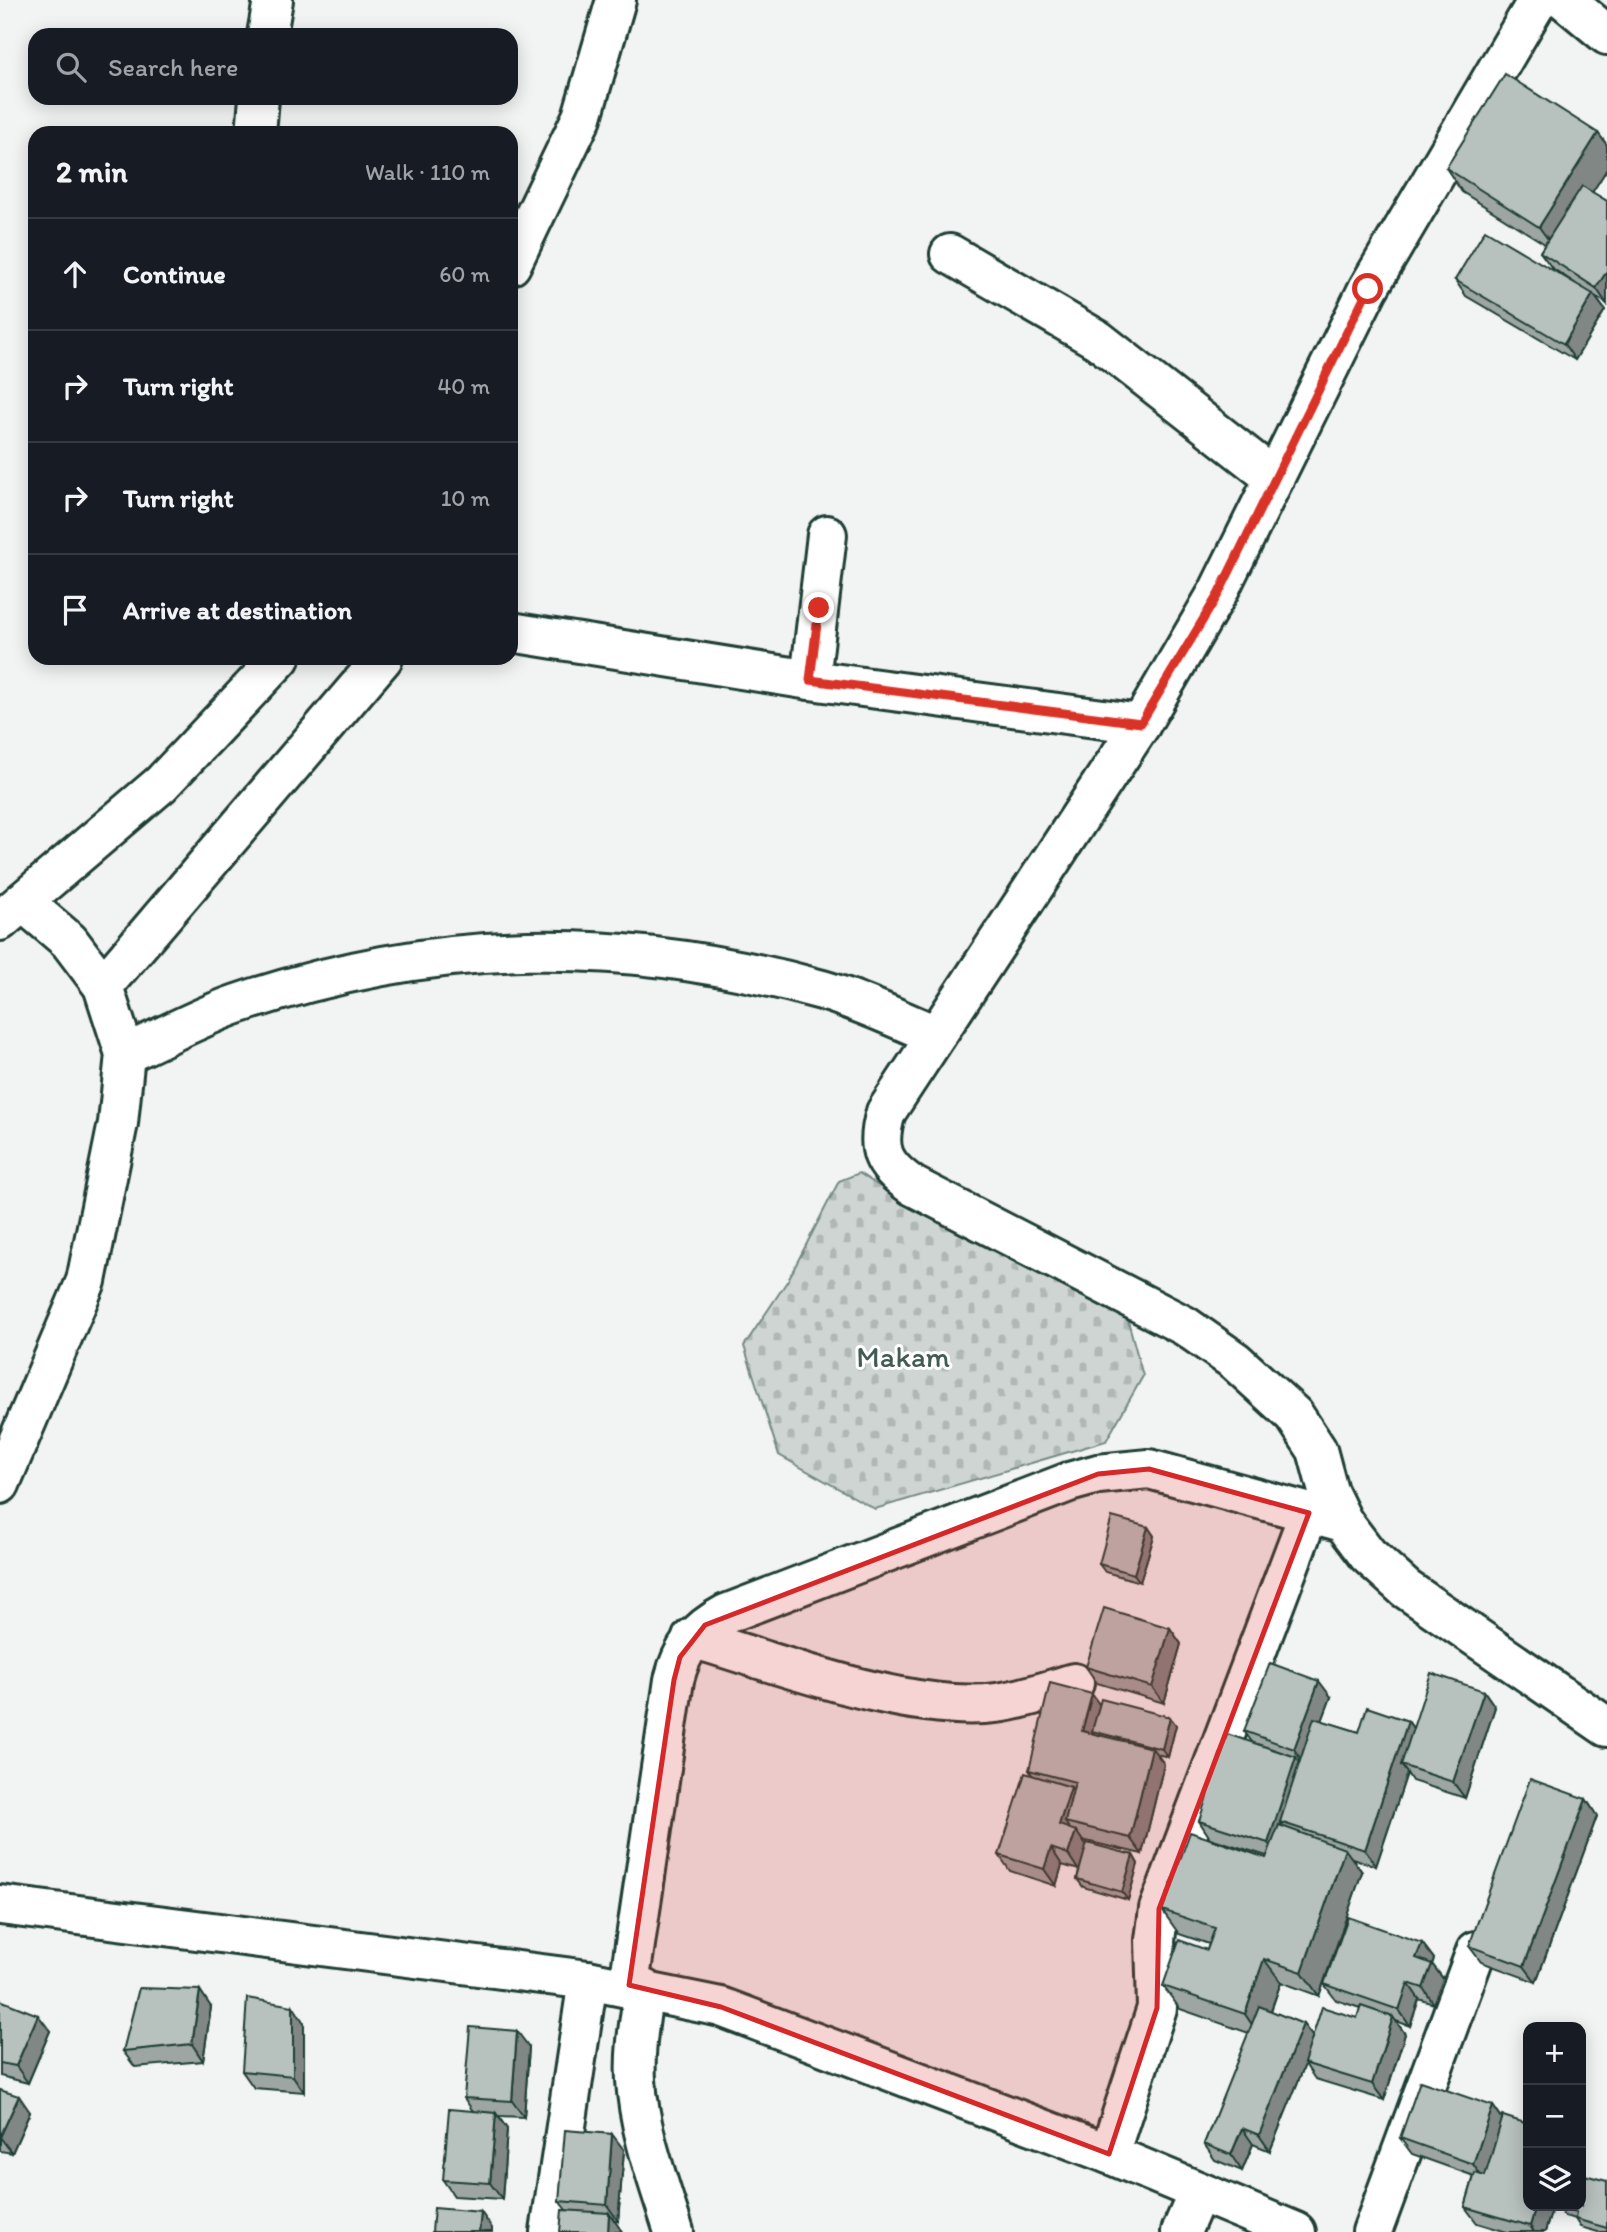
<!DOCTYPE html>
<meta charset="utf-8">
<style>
:root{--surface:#171b24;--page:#242831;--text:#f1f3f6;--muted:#9ea1a6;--line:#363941}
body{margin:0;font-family:Itim,sans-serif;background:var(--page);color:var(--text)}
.controls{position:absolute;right:21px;bottom:21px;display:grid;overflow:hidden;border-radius:14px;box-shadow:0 4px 18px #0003}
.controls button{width:63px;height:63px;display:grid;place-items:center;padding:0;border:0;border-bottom:2px solid var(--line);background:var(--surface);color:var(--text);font:35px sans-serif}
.stop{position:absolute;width:21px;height:21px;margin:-16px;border:5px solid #d93025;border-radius:50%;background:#fff}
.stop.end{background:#d93025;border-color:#fff;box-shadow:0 2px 7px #0008}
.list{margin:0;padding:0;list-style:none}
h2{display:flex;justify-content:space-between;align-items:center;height:91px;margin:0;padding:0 28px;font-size:30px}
h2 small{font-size:23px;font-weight:400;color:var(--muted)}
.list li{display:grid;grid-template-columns:46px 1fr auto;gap:21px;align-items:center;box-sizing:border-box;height:112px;padding:0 28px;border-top:2px solid var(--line)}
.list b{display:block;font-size:26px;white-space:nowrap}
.list em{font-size:23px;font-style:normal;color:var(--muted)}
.icon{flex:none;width:38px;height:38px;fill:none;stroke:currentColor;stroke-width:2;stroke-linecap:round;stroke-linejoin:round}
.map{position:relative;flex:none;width:1607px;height:2232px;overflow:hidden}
.search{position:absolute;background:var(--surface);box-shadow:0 4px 18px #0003;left:28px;top:28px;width:490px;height:77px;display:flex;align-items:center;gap:18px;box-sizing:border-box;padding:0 24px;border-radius:21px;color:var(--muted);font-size:26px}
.panel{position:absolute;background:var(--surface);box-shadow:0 4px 18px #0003;left:28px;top:126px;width:490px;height:539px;border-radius:21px}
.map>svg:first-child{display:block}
</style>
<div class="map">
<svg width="1607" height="2232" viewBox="0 0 1607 2232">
<defs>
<pattern id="cemetery-stones" width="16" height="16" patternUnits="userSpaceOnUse" patternTransform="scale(1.75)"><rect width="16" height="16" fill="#ced5d3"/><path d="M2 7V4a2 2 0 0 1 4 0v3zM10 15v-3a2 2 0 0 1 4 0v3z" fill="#b0b8b6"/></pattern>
</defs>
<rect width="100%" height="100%" fill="#f2f3f3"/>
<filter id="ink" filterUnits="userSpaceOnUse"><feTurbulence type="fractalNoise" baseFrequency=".0143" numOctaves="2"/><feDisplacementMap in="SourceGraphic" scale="14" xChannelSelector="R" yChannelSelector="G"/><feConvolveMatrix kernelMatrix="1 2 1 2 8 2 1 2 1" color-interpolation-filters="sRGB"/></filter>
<g filter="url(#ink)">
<polygon fill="url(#cemetery-stones)" stroke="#768984" stroke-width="2" points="859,1173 906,1204 1127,1317 1143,1376 1106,1441 875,1509 779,1455 744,1346 788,1280 839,1181"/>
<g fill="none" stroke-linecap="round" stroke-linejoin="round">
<defs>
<g id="minor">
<path d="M1538,0L1368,289L1218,592L1141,724L886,1112C875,1149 882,1165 913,1186L1185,1326L1235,1361L1294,1415L1317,1450L1328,1491L1343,1522L1368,1555L1406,1589L1607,1727"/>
<polyline points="1565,0 1607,35"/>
<polyline points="267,35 273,0"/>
<polyline points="256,133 259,98"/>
<polyline points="950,254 1098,340 1273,477"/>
<polyline points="511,265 582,117 616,0"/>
<polyline points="511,632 810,680 1141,724"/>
<polyline points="810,680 827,535"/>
<polyline points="0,921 161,784 280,658"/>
<polyline points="103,986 383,658"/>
<path d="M125,1054C162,1038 199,1017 237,1004C435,937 621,934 822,990C861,1001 899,1020 936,1035"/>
<polyline points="0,1484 86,1281 118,1123 125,1054 103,986 69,941 23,902"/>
<path d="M692,1638C777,1663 910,1714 996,1703C1022,1700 1049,1690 1074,1683"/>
<polyline points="0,1905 588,1980 721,2007 1109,2154 1296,2232"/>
<path d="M629,1985L674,1680C682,1648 696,1630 726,1614L1069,1482L1098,1474L1149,1469L1343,1522"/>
<path d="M644,1989C640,2019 634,2050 636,2080C639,2132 659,2183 674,2232"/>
<polyline points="1109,2154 1157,2008 1155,1940 1159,1909 1309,1513"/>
<polyline points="550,2232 588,1980"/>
<polyline points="1181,2232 1198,2193"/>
<polyline points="1372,2232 1476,1951"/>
</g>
</defs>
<use href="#minor" stroke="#1f3d34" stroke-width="44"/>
<use href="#minor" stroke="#fff" stroke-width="38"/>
</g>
<g fill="#9da6a3" stroke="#1f3d34" stroke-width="2">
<polygon points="1598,133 1607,145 1607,169 1592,192 1607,201 1607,304 1595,296 1605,310 1575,360 1466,296 1455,280 1573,282 1552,268 1540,252 1545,244 1462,192 1446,168"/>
<polygon points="1148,1527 1154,1536 1140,1582 1105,1572 1099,1564"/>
<polygon points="1170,1628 1181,1644 1164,1703 1097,1683 1086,1667"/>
<polygon points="1484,1691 1495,1707 1465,1798 1412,1781 1407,1773 1376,1866 1352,1858 1362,1872 1319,1996 1281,1982 1271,2011 1303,2024 1312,2037 1357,2018 1360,2008 1336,2000 1324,1984 1422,1943 1434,1959 1432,1964 1444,1980 1434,2004 1419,1999 1410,2026 1396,2021 1405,2034 1384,2100 1315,2079 1305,2064 1270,2151 1253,2144 1242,2171 1215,2160 1204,2144 1249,2033 1180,2009 1163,1986 1207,1950 1209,1944 1179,1934 1162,1910 1266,1858 1267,1856 1210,1838 1199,1821 1252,1742 1244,1731 1331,1697 1322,1721 1359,1732 1408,1721 1413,1728"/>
<polygon points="1100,1705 1176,1725 1168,1757 1157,1754 1164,1764 1142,1854 1082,1840 1086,1846 1133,1855 1138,1864 1128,1900 1083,1887 1077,1879 1079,1870 1062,1865 1056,1886 1010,1871 999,1855 1033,1776 1029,1770"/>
<polygon points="1586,1799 1597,1816 1536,1982 1481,1962 1469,1946"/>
<polygon points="0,2000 50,2031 28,2083 0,2076"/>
<polygon points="211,2007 203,2061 135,2067 123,2051"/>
<polygon points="304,2023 304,2092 254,2088 242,2071"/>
<polygon points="529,2047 524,2117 498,2116 507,2129 502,2199 454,2196 443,2180 473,2111 464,2098"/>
<polygon points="0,2090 30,2112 12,2153 0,2151"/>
<polygon points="1493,2106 1502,2119 1528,2206 1553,2206 1545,2232 1507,2232 1477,2223 1465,2207 1474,2176 1412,2154 1400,2138"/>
<polygon points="624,2150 618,2221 614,2221 621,2230 566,2210 559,2201"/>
<polygon points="1607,2181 1607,2232 1598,2232 1580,2227 1575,2219 1564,2216 1558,2208"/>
</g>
<g fill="#808784" stroke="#1f3d34" stroke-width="2">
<polygon points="1598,133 1607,145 1607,169 1556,250 1539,227"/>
<polygon points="1607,271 1607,304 1596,288"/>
<polygon points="1593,294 1605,310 1575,360 1564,344"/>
<polygon points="1148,1527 1154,1536 1140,1582 1134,1574"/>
<polygon points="1170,1628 1181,1644 1164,1703 1152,1687"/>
<polygon points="1319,1681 1331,1697 1305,1766 1294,1749"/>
<polygon points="1484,1691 1495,1707 1465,1798 1453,1782"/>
<polygon points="1092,1694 1103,1710 1092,1731 1096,1737 1082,1731"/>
<polygon points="1170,1717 1176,1725 1168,1757 1162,1749"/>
<polygon points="1408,1721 1419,1737 1401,1765 1407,1773 1376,1866 1365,1850"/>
<polygon points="1152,1748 1164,1764 1142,1854 1130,1838"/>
<polygon points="1296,1757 1308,1773 1280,1822 1288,1834 1279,1860 1268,1843"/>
<polygon points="1071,1787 1083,1804 1065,1822 1073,1834 1059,1825"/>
<polygon points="1586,1799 1597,1816 1536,1982 1524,1966"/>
<polygon points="1076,1831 1087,1847 1079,1871 1068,1854"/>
<polygon points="1051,1848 1062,1865 1056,1886 1044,1869"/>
<polygon points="1345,1849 1362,1872 1319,1996 1302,1972"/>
<polygon points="1133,1855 1138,1864 1128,1900 1122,1892"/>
<polygon points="1422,1943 1434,1959 1428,1974 1416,1958"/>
<polygon points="1264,1959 1281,1982 1261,2038 1245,2014"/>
<polygon points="1432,1964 1444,1980 1434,2004 1423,1988"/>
<polygon points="1408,1983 1419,1999 1410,2026 1399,2010"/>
<polygon points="200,1990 211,2007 203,2061 192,2044"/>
<polygon points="293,2006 304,2023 304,2092 293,2076"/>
<polygon points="38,2015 50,2031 28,2083 16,2066"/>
<polygon points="1393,2017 1405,2034 1384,2100 1372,2084"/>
<polygon points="1303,2024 1315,2040 1270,2151 1259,2135"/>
<polygon points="517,2031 529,2047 524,2117 512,2101"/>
<polygon points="19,2096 30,2112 12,2153 0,2137"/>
<polygon points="1493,2106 1504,2122 1484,2180 1473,2164"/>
<polygon points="496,2113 507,2129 502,2199 490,2183"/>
<polygon points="1242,2128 1253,2144 1242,2171 1231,2155"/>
<polygon points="612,2134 624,2150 618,2221 607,2205"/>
<polygon points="1536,2206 1553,2206 1545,2232 1534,2232 1530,2226"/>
<polygon points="481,2212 492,2228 492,2232 479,2232"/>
<polygon points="609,2213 621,2230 620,2232 608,2232"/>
</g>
<g fill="#b7c1bd" stroke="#1f3d34" stroke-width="2">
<polygon points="1505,74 1598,133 1539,227 1446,168"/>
<polygon points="1582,186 1607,201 1607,271 1596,288 1540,252"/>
<polygon points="1485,230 1593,294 1564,344 1455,280"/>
<polygon points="1112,1517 1148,1527 1134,1574 1099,1564"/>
<polygon points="1104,1608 1170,1628 1152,1687 1086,1667"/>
<polygon points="1270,1663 1319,1681 1294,1749 1244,1731"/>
<polygon points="1431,1673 1484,1691 1453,1782 1401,1765"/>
<polygon points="1050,1683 1092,1694 1082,1731 1152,1748 1130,1838 1065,1822 1075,1782 1029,1770"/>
<polygon points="1101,1699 1170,1717 1162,1749 1092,1731"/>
<polygon points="1367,1707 1408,1721 1365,1850 1280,1822 1314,1718 1359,1732"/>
<polygon points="1227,1734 1296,1757 1268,1843 1199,1821"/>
<polygon points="1025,1773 1071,1787 1059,1825 1076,1831 1068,1854 1051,1848 1044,1869 999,1855"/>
<polygon points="1530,1779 1586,1799 1524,1966 1469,1946"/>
<polygon points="1279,1825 1345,1849 1302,1972 1264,1959 1245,2014 1163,1986 1179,1940 1207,1950 1215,1928 1162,1910 1190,1832 1266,1858"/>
<polygon points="1087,1843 1133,1855 1122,1892 1077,1879"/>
<polygon points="1348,1917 1422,1943 1416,1958 1432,1964 1423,1988 1408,1983 1399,2010 1324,1984"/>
<polygon points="139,1988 200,1990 192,2044 123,2051"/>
<polygon points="247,1998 293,2006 293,2076 242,2071"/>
<polygon points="0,2000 38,2015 16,2066 0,2063"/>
<polygon points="1259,2006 1303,2024 1259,2135 1242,2128 1231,2155 1204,2144"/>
<polygon points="1361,2006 1393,2017 1372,2084 1304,2063 1322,2007 1357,2018"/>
<polygon points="470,2027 517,2031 512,2101 464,2098"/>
<polygon points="1420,2081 1493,2106 1473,2164 1400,2138"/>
<polygon points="0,2090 19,2096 0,2137"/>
<polygon points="449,2109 496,2113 490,2183 443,2180"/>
<polygon points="1503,2116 1528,2124 1528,2206 1536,2206 1530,2226 1465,2207 1475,2173 1485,2176"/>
<polygon points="565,2130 612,2134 607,2205 559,2201"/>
<polygon points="1581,2174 1607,2181 1607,2228 1575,2219 1576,2213 1558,2208 1559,2206 1581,2206"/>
<polygon points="434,2208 481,2212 479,2232 432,2232"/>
<polygon points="562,2210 609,2213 608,2232 560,2232"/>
</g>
</g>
<g fill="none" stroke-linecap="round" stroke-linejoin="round" filter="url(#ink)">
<polyline stroke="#d93025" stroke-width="9" points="819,608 810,680 1141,723 1219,593 1368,289"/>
</g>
<path fill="#d62828" fill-opacity="0.2" stroke="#d62828" stroke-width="5" stroke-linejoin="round" d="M1149,1469L1309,1513L1159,1909L1157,2008L1109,2154L721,2007L629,1985L674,1680L680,1657L705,1625L1098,1474Z"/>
<g text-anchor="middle" stroke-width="6" stroke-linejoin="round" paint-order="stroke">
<g font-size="30" fill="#425b54" stroke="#fff">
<text x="903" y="1367">Makam</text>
</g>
</g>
</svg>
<div class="controls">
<button>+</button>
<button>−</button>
<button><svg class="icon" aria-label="layers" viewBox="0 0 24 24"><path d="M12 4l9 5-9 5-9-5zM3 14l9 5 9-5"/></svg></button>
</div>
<div class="stop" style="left:1368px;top:289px"></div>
<div class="stop end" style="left:819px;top:608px"></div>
<div class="search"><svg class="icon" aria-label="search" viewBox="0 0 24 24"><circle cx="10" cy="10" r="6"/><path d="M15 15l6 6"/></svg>Search here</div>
<section class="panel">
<h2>2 min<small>Walk · 110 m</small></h2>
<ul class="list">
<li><svg class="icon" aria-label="ahead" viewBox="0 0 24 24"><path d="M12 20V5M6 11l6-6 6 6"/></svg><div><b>Continue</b></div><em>60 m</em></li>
<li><svg class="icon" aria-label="right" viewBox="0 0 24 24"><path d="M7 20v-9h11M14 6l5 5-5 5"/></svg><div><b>Turn right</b></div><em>40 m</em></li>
<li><svg class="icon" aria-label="right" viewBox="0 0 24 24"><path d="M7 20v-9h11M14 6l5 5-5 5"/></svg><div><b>Turn right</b></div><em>10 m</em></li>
<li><svg class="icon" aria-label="arrive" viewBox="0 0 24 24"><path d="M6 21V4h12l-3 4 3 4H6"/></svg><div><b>Arrive at destination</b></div></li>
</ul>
</section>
</div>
